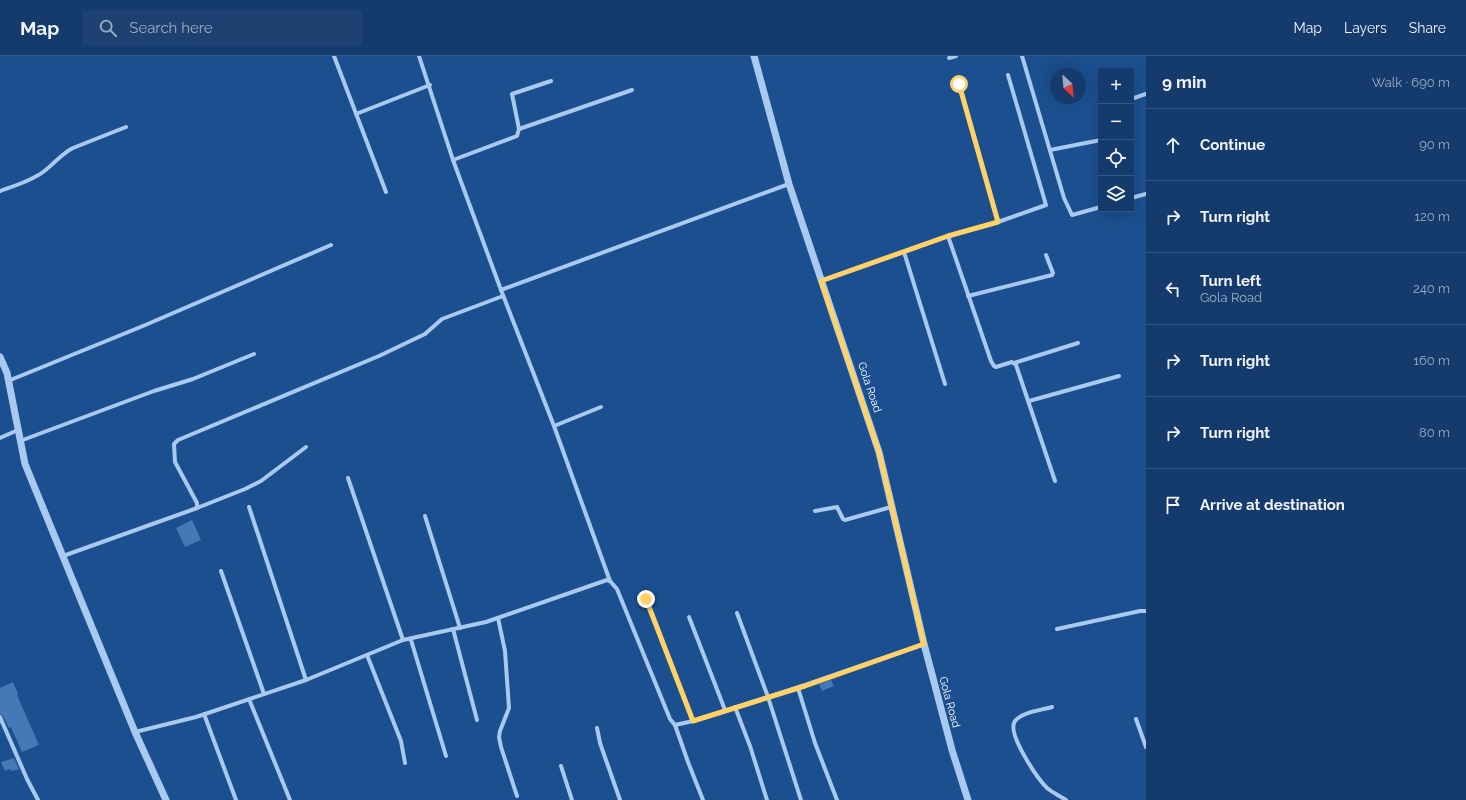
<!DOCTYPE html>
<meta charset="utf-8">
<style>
:root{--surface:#143b6b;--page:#1d4271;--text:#f1f3f6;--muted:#9dadc1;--line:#33557e}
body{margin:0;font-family:Raleway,sans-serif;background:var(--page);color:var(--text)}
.controls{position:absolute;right:12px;top:12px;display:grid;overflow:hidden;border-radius:0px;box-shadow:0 4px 16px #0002}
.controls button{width:36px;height:36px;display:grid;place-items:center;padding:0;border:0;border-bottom:1px solid var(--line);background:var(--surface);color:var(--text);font:20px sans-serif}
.compass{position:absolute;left:1050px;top:12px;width:36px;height:36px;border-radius:50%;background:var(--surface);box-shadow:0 4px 16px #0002;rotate:154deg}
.stop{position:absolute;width:12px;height:12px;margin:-9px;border:3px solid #ffd166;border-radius:50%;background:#fff}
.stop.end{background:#ffd166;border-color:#fff;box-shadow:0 1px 4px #0008}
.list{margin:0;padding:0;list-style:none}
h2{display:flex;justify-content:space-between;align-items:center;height:52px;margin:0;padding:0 16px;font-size:17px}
h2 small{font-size:13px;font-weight:400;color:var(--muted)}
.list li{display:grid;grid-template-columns:26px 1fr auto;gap:12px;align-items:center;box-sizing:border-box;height:72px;padding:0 16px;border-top:1px solid var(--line)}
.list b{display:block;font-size:15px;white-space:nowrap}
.list p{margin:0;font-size:13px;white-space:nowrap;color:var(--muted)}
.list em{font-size:13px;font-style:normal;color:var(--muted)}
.icon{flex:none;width:22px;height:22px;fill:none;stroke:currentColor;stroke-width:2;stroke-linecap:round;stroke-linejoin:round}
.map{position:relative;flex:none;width:1146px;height:744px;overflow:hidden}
header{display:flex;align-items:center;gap:24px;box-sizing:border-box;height:56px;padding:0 20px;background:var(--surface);border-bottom:1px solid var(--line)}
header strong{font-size:19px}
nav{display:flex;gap:22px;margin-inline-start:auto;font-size:14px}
.search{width:280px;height:36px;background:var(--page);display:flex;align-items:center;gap:10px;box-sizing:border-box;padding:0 14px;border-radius:0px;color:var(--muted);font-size:15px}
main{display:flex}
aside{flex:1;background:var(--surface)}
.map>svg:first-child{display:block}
</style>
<header>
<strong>Map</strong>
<div class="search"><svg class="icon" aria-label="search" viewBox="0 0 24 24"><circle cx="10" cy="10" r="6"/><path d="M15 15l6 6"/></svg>Search here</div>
<nav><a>Map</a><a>Layers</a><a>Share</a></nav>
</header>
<main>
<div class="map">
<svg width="1146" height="744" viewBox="0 0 1146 744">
<rect width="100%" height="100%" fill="#1b4f8f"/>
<g fill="#4478b7">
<polygon points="192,464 201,484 185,491 176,472"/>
<polygon points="831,624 834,630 822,635 819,628"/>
<polygon points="13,626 18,638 17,639 39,689 22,696 11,671 9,672 3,660 0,658 0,632"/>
<polygon points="14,702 19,713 12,715 10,713 5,715 1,706"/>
</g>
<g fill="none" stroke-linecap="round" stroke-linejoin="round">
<g stroke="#a9c9ee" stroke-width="4">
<polyline points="334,0 386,136"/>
<polyline points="419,0 453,104 501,234 554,370 610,525"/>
<polyline points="1022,0 1064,142 1072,159 1101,151"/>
<polyline points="949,2 956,0"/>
<polyline points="959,28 998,166"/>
<polyline points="1131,43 1146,38"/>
<polyline points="356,58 430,29"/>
<polyline points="519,73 632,34"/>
<polyline points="1050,94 1101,84"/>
<polyline points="453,104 517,80 519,73 512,38 551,25"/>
<path d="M0,135C14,130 31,125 43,116C54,108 61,98 73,92L126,71"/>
<polyline points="1131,142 1146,138"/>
<polyline points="948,180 991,305 994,310 996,311 1012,306 1016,309 1055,425"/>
<polyline points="904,196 945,328"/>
<polyline points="821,225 948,180 998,166 1046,149 1008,19"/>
<polyline points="501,234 789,128"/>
<polyline points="968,240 1052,219 1053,217 1046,199"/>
<polyline points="1014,307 1078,287"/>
<polyline points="8,325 143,270 331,189"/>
<polyline points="1029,345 1119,320"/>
<polyline points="554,370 601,351"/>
<polyline points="0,382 18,374"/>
<polyline points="20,385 154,335 193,323 254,298"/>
<polyline points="348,422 403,584"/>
<polyline points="249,451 306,624"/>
<polyline points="197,452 245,433 261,425 306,391"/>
<polyline points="815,455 837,451 843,463 845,464 891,451"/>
<polyline points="425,460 460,572"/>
<polyline points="63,500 197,452 197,447 175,406 174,388 178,384 379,300 425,278 442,263 503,240"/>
<polyline points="221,515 264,638"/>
<polyline points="646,543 693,665"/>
<polyline points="737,557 768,641 801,744"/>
<polyline points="689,561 725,654"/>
<polyline points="498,562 505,595 509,652 500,675 499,681 501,691 517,740"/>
<polyline points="453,573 477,664"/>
<polyline points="1057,573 1140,555 1146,555"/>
<polyline points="411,584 446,700"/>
<polyline points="367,599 401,685 405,707"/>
<polyline points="798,632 815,687 837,744"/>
<polyline points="249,643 290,744"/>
<polyline points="735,651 750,690 767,744"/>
<path d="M1052,651C1042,654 1022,656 1015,665C1006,677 1038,723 1047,732C1053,737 1060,740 1066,744"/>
<polyline points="204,658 236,744"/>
<polyline points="0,661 27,723 38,744"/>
<polyline points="1136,663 1146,691"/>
<polyline points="675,669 688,706 703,744"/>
<polyline points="597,672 600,687 620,744"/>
<polyline points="135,676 196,661 306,624 403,584 486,566 607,524 610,525 617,533 670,663 675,669 693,665 805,629 924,588"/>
<polyline points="561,710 572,744"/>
</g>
<g stroke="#a9c9ee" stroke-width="7">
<polyline points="754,0 789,128 879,396 924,588 952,694 968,744"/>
<polyline points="0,301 7,317 25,408 135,676 166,744"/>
</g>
</g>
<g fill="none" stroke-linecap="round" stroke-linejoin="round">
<polyline stroke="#ffd166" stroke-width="5" points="646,543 693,665 805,630 924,588 879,396 821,225 948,180 998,166 959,28"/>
</g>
<g text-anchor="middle" stroke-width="4" stroke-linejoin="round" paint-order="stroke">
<g font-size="11" fill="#fff" stroke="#1b4f8f">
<text transform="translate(870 331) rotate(71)" y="4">Gola Road</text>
<text transform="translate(950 646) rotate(75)" y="4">Gola Road</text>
</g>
</g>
</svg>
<div class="controls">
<button>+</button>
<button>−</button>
<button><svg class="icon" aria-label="locate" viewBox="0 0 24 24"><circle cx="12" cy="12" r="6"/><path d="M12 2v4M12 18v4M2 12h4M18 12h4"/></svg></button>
<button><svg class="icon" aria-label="layers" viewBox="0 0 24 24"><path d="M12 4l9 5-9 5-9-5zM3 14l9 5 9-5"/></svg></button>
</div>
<svg class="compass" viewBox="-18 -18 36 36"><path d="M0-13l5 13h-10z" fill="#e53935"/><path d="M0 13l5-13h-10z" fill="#9dadc1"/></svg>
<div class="stop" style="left:959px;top:28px"></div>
<div class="stop end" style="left:646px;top:543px"></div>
</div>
<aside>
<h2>9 min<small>Walk · 690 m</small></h2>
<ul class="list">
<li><svg class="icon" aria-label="ahead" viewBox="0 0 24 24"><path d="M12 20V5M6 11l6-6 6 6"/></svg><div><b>Continue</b></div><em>90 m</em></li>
<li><svg class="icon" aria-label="right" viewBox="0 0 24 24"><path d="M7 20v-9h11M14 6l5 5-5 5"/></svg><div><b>Turn right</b></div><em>120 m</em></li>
<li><svg class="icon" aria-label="left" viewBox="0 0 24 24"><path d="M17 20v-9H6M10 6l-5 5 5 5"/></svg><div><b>Turn left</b><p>Gola Road</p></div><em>240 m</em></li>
<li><svg class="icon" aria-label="right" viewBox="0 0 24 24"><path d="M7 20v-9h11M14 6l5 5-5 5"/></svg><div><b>Turn right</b></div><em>160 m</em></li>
<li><svg class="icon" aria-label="right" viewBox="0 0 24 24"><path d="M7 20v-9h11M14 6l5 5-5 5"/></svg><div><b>Turn right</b></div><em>80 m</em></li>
<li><svg class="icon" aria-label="arrive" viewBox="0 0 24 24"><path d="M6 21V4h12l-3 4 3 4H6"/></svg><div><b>Arrive at destination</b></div></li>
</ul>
</aside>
</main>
